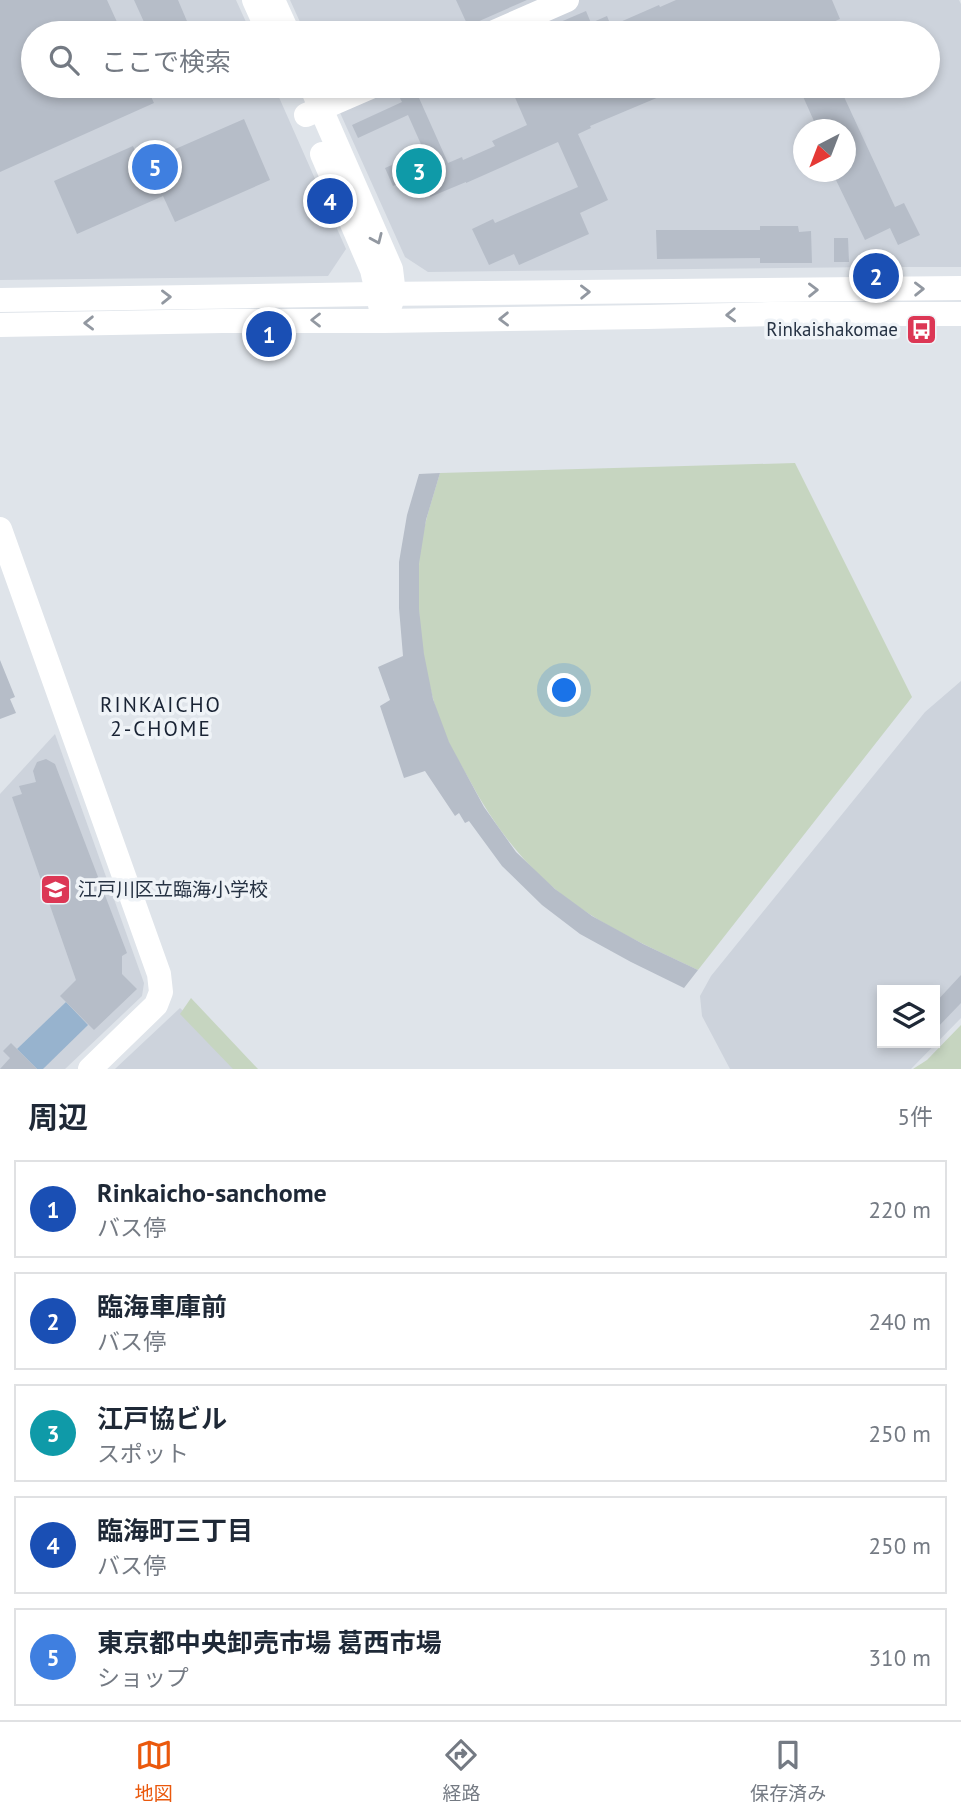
<!DOCTYPE html>
<html lang="ja">
<meta charset="utf-8">
<style>
:root{--surface:#fff;--page:#f6f6f7;--text:#1f2937;--muted:#747a83;--line:#e0e1e3;--accent:#ea580c}
body{margin:0;font-family:"PT Sans","Noto Sans JP",sans-serif;background:var(--page);color:var(--text)}
.controls{position:absolute;right:21px;bottom:21px;display:grid;overflow:hidden;border-radius:0px;box-shadow:0 4px 10px #0003}
.controls button{width:63px;height:63px;display:grid;place-items:center;padding:0;border:0;border-bottom:2px solid var(--line);background:var(--surface);color:var(--text);font:35px sans-serif}
.compass{position:absolute;left:793px;top:119px;width:63px;height:63px;border-radius:50%;background:var(--surface);box-shadow:0 4px 10px #0003;rotate:222deg}
.you{position:absolute;left:565px;top:691px;width:24px;height:24px;margin:-18px;border:5px solid #fff;border-radius:50%;background:#1a73e8;box-shadow:0 0 0 10px #1a73e833}
.badge{display:grid;place-items:center;width:46px;height:46px;border-radius:50%;background:var(--accent);color:#fff;font-size:23px;font-weight:700}
.pin{position:absolute;translate:-50% -50%;border:4px solid #fff;box-shadow:0 2px 7px #0006}
.list{margin:0;padding:0;list-style:none}
h2{display:flex;justify-content:space-between;align-items:center;height:91px;margin:0;padding:0 28px;font-size:30px}
h2 small{font-size:23px;font-weight:400;color:var(--muted)}
.list li{display:grid;grid-template-columns:46px 1fr auto;gap:21px;align-items:center;box-sizing:border-box;height:98px;margin:0 14px 14px;padding:0 14px;border:2px solid var(--line);border-radius:0px}
.list b{display:block;font-size:26px;white-space:nowrap}
.list p{margin:0;font-size:23px;white-space:nowrap;color:var(--muted)}
.list em{font-size:23px;font-style:normal;color:var(--muted)}
.icon{flex:none;width:38px;height:38px;fill:none;stroke:currentColor;stroke-width:2;stroke-linecap:round;stroke-linejoin:round}
.map{position:relative;flex:none;width:961px;height:1069px;overflow:hidden}
.search{position:absolute;background:var(--surface);box-shadow:0 4px 10px #0003;left:21px;right:21px;top:21px;height:77px;display:flex;align-items:center;gap:18px;box-sizing:border-box;padding:0 24px;border-radius:38px;color:var(--muted);font-size:26px}
.sheet{height:651px;background:var(--surface)}
nav{display:flex;justify-content:space-around;align-items:center;box-sizing:border-box;height:98px;border-top:2px solid var(--line);background:var(--surface);font-size:19px;color:var(--muted)}
nav a{display:grid;justify-items:center;gap:4px}
nav .on{color:var(--accent)}
.map>svg:first-child{display:block}
</style>
<div class="map">
<svg width="961" height="1069" viewBox="0 0 961 1069">
<rect width="100%" height="100%" fill="#dfe4ea"/>
<g fill="#cdd3dc" fill-rule="evenodd">
<polygon points="0,0 236,0 251,33 33,33 33,86 274,86 346,249 328,276 0,280"/>
<path d="M290,0H959L961,4V267H877L428,272L405,257L328,86H928V33H305ZM804,130H846V172H804Z"/>
<path d="M961,681V1018L911,1069H730L702,1016L700,996L711,976L925,712ZM882,990H935V1043H882Z"/>
<polygon points="55,734 144,983 142,996 65,1069 0,1069 0,794"/>
<polygon points="180,1008 212,1038 240,1069 115,1069"/>
</g>
<g fill="#c6d5c0">
<path d="M795,463L912,697L698,970C649,947 597,924 555,889C519,859 492,822 470,781C463,768 455,756 449,743C425,690 416,624 419,566C420,534 431,503 440,473Z"/>
<polygon points="191,998 258,1069 233,1069 180,1014"/>
<polygon points="961,1025 961,1069 913,1069 927,1060"/>
</g>
<polygon fill="#97b3ce" points="66,1002 88,1025 43,1069 37,1069 17,1049"/>
<g fill="#b6bdc8">
<polygon points="0,0 107,0 122,33 33,33 33,86 146,86 154,103 0,172"/>
<polygon points="134,0 178,0 192,33 149,33"/>
<polygon points="456,0 527,0 468,26"/>
<polygon points="676,0 832,0 840,19 808,33 562,33 558,23 586,11 591,23 607,16 611,26 659,5 660,7"/>
<polygon points="510,86 685,86 590,126 591,128 578,134 608,200 580,213 589,234 519,265 514,254 489,265 472,229 493,219 495,223 578,187 558,142 466,183 466,182 430,197 420,174 393,186 385,168 424,151 408,115 358,138 352,125 402,102 399,96 415,89 448,163 462,157 463,160 495,146 492,141 527,125"/>
<polygon points="816,86 839,86 895,207 904,203 920,235 898,245 890,228 865,240 835,178 845,173 845,130 818,130 801,92"/>
<polygon points="244,119 270,180 175,222 163,196 77,234 54,181 133,146 141,164"/>
<polygon points="760,226 798,226 799,232 811,231 812,263 760,263 760,258 657,259 656,230 760,230"/>
<polygon points="834,238 848,238 849,262 834,262"/>
<polygon points="440,473 426,520 419,564 419,609 424,654 433,699 449,742 484,807 516,852 555,889 592,916 643,944 698,970 684,988 631,962 580,934 542,905 502,866 469,821 465,823 459,813 455,816 425,771 404,778 380,706 390,700 378,667 403,656 399,608 399,562 407,515 419,474"/>
<polygon points="0,660 15,697 10,699 16,713 0,719"/>
<polygon points="46,759 55,764 127,953 122,956 122,974 137,989 94,1030 60,996 76,980 12,797 22,794 19,786 36,782 33,771 37,762"/>
<polygon points="961,975 961,1003 935,1030 935,1003"/>
<polygon points="11,1043 37,1069 0,1069 10,1058 3,1051"/>
</g>
<g fill="none" stroke-linecap="round" stroke-linejoin="round">
<g stroke="#fff" stroke-width="24">
<polyline points="254,0 269,33"/>
<polyline points="273,0 288,33"/>
<polyline points="492,33 567,0"/>
<polyline points="311,86 391,269 394,294 389,309"/>
<polyline points="306,115 373,86"/>
<polyline points="322,154 372,270 381,309"/>
<polyline points="0,300 376,294 961,288"/>
<polyline points="0,325 223,321 384,321 647,317 770,314 961,314"/>
<polyline points="0,529 159,974 161,992 156,1005 90,1069"/>
</g>
</g>
<defs><path id="oneway-chevron" d="M-2-3.5L2.5 0L-2 3.5" fill="none" stroke-width="1.6" stroke-linecap="round" stroke-linejoin="round" transform="scale(1.75)"/></defs>
<g stroke="#9298a1">
<use href="#oneway-chevron" transform="translate(377 239) rotate(66)"/>
<use href="#oneway-chevron" transform="translate(919 289) rotate(-1)"/>
<use href="#oneway-chevron" transform="translate(813 290) rotate(-1)"/>
<use href="#oneway-chevron" transform="translate(585 292) rotate(-1)"/>
<use href="#oneway-chevron" transform="translate(166 297) rotate(-1)"/>
<use href="#oneway-chevron" transform="translate(731 315) rotate(178)"/>
<use href="#oneway-chevron" transform="translate(504 319) rotate(179)"/>
<use href="#oneway-chevron" transform="translate(316 320) rotate(180)"/>
<use href="#oneway-chevron" transform="translate(89 323) rotate(179)"/>
</g>
<defs>
<symbol id="bus-square" viewBox="-11 -11 22 22"><rect x="-9" y="-9" width="18" height="18" rx="4" fill="#dc3755" stroke="#eff3f7"/><path d="M-5-6H5V4H4V6H2V4H-2V6H-4V4H-5ZM-3.5-4V0h7V-4ZM-3.5 1.2v1.5H-2V1.2ZM2 1.2v1.5H3.5V1.2Z" fill="#fff"/></symbol>
<symbol id="school-square" viewBox="-11 -11 22 22"><rect x="-9" y="-9" width="18" height="18" rx="4" fill="#dc3755" stroke="#eff3f7"/><path d="M0-5L7-2L0 1L-7-2ZM-4 1L0 2.5L4 1V4Q0 6-4 4Z" fill="#fff"/></symbol>
</defs>
<g fill-rule="evenodd">
<use href="#bus-square" x="904" y="312" width="35" height="35"/>
<use href="#school-square" x="38" y="872" width="35" height="35"/>
</g>
<g text-anchor="middle" stroke-width="7" stroke-linejoin="round" paint-order="stroke">
<g font-size="19" fill="#263243" stroke="#eff3f7" text-anchor="end">
<text x="898" y="336">Rinkaishakomae</text>
<text x="78" y="896" text-anchor="start">江戸川区立臨海小学校</text>
</g>
<g font-size="21" letter-spacing="2" fill="#192334" stroke="#eff3f7">
<text x="161" y="712">RINKAICHO<tspan x="161" dy="24">2-CHOME</tspan></text>
</g>
</g>
</svg>
<div class="controls">
<button><svg class="icon" aria-label="layers" viewBox="0 0 24 24"><path d="M12 4l9 5-9 5-9-5zM3 14l9 5 9-5"/></svg></button>
</div>
<svg class="compass" viewBox="-18 -18 36 36"><path d="M0-13l5 13h-10z" fill="#e53935"/><path d="M0 13l5-13h-10z" fill="#747a83"/></svg>
<div class="you"></div>
<div class="pin badge" style="left:269px;top:334px;background:#1a4fb4">1</div>
<div class="pin badge" style="left:876px;top:276px;background:#1a4fb4">2</div>
<div class="pin badge" style="left:419px;top:171px;background:#0f9aa8">3</div>
<div class="pin badge" style="left:330px;top:201px;background:#1a4fb4">4</div>
<div class="pin badge" style="left:155px;top:167px;background:#3f7fe0">5</div>
<div class="search"><svg class="icon" aria-label="search" viewBox="0 0 24 24"><circle cx="10" cy="10" r="6"/><path d="M15 15l6 6"/></svg>ここで検索</div>
</div>
<section class="sheet">
<h2>周辺<small>5件</small></h2>
<ul class="list">
<li><span class="badge" style="background:#1a4fb4">1</span><div><b>Rinkaicho-sanchome</b><p>バス停</p></div><em>220 m</em></li>
<li><span class="badge" style="background:#1a4fb4">2</span><div><b>臨海車庫前</b><p>バス停</p></div><em>240 m</em></li>
<li><span class="badge" style="background:#0f9aa8">3</span><div><b>江戸協ビル</b><p>スポット</p></div><em>250 m</em></li>
<li><span class="badge" style="background:#1a4fb4">4</span><div><b>臨海町三丁目</b><p>バス停</p></div><em>250 m</em></li>
<li><span class="badge" style="background:#3f7fe0">5</span><div><b>東京都中央卸売市場 葛西市場</b><p>ショップ</p></div><em>310 m</em></li>
</ul>
</section>
<nav>
<a class="on"><svg class="icon" aria-label="map" viewBox="0 0 24 24"><path d="M3 6l6-2 6 2 6-2v14l-6 2-6-2-6 2zM9 4v14M15 6v14"/></svg>地図</a>
<a><svg class="icon" aria-label="directions" viewBox="0 0 24 24"><path d="M12 3l9 9-9 9-9-9zM9 14v-3h6M13 9l2 2-2 2"/></svg>経路</a>
<a><svg class="icon" aria-label="saved" viewBox="0 0 24 24"><path d="M7 4h10v16l-5-4-5 4z"/></svg>保存済み</a>
</nav>
